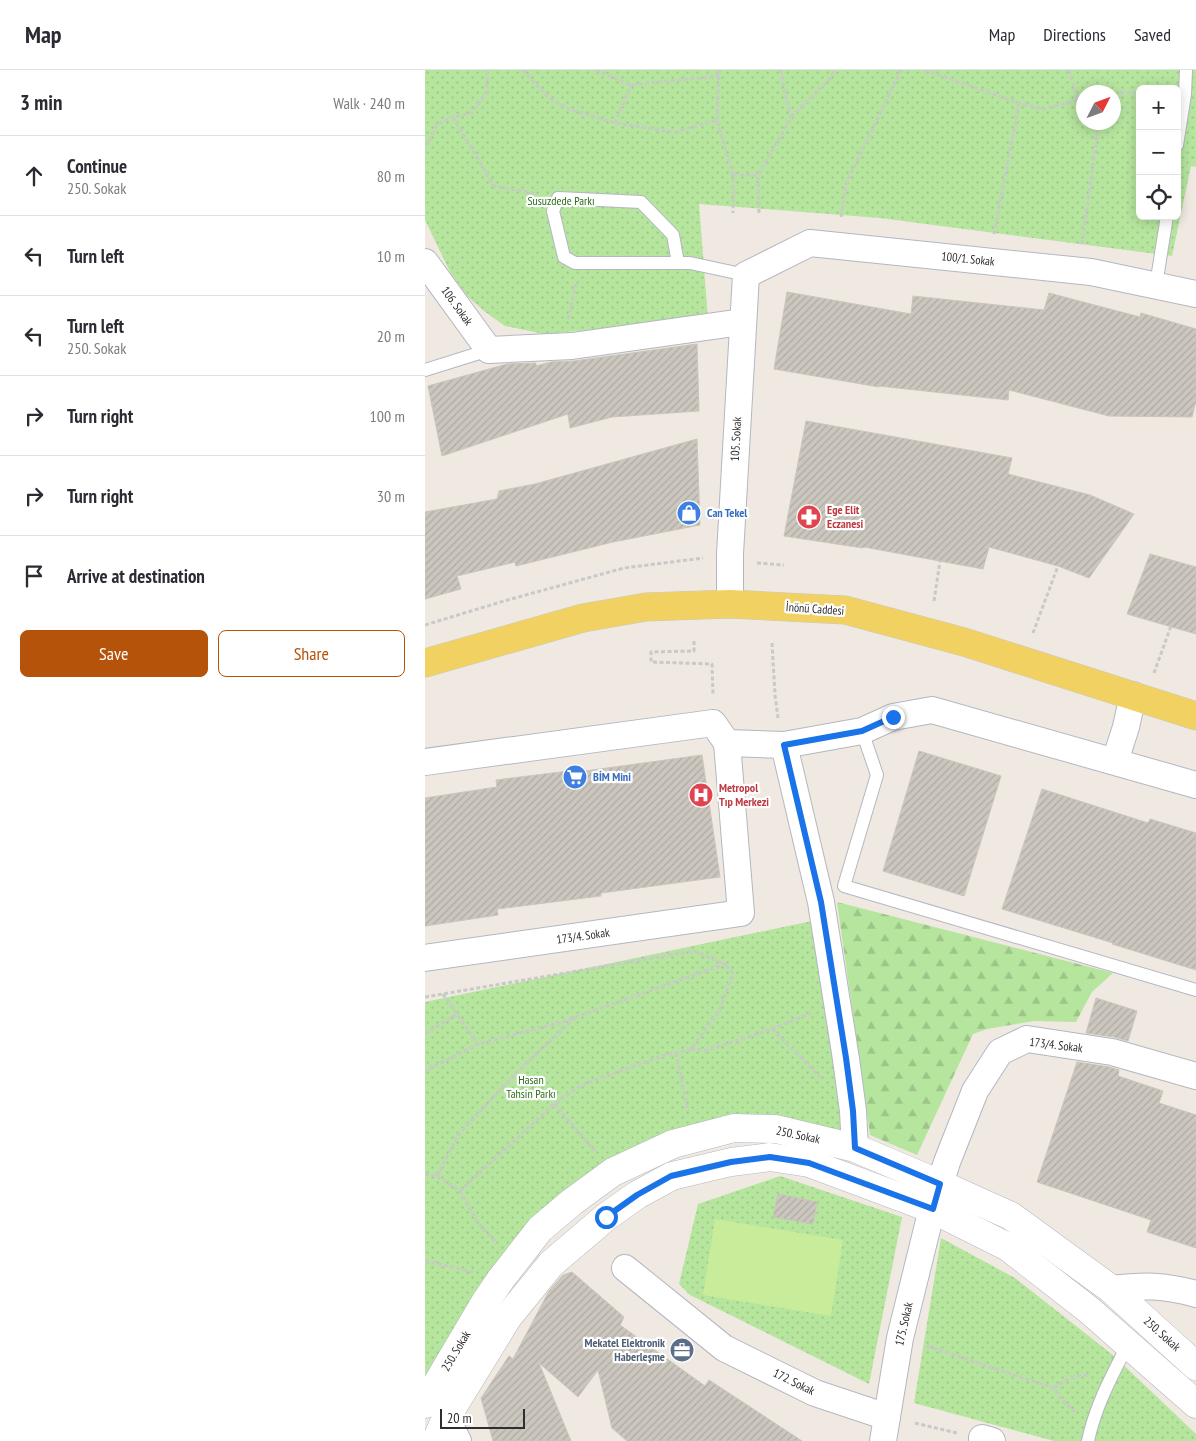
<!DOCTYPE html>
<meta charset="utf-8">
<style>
:root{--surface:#fff;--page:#f7f7f7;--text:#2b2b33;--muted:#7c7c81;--line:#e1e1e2;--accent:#b45309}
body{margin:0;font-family:"PT Sans Narrow",sans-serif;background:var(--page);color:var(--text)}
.controls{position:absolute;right:15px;top:15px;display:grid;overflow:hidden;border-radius:8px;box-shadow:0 2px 12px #0003}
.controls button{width:45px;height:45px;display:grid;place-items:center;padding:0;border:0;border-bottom:1px solid var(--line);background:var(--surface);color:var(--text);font:25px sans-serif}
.compass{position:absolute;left:651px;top:15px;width:45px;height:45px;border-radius:50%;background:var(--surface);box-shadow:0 2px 12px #0003;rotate:48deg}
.scale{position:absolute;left:15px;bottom:12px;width:85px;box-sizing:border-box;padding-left:5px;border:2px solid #2e2e2e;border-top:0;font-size:14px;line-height:18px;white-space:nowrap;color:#2e2e2e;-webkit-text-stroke:4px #fff;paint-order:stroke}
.stop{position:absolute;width:15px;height:15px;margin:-11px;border:4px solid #1a73e8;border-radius:50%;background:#fff}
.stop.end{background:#1a73e8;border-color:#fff;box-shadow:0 1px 5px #0008}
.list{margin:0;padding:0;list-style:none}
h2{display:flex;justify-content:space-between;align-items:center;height:65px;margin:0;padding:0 20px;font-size:21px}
h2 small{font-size:16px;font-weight:400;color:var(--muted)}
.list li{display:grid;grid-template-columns:32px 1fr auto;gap:15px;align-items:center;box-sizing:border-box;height:80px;padding:0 20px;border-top:1px solid var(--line)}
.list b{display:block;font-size:19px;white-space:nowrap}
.list p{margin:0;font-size:16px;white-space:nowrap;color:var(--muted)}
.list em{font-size:16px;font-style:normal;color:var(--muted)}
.actions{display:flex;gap:10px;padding:15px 20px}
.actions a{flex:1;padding:11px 0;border:1px solid var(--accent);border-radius:8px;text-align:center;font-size:18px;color:var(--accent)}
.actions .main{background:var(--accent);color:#fff}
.icon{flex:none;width:28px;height:28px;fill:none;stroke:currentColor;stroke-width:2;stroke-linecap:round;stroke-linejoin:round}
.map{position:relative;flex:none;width:771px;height:1371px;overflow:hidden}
header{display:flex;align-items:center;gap:30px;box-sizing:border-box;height:70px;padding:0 25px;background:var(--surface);border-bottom:1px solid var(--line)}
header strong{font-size:24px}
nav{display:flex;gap:28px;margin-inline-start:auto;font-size:18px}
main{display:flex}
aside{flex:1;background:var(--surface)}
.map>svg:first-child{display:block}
</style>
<header>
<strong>Map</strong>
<nav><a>Map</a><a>Directions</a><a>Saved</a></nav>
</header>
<main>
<aside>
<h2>3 min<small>Walk · 240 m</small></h2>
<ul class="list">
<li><svg class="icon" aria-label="ahead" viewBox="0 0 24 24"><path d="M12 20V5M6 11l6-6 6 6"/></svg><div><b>Continue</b><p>250. Sokak</p></div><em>80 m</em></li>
<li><svg class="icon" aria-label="left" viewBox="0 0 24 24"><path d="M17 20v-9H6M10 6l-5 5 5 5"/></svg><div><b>Turn left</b></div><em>10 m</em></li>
<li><svg class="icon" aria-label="left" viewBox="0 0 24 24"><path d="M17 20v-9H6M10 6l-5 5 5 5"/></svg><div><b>Turn left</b><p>250. Sokak</p></div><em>20 m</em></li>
<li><svg class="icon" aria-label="right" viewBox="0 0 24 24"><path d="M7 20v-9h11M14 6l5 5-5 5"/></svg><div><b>Turn right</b></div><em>100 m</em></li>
<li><svg class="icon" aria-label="right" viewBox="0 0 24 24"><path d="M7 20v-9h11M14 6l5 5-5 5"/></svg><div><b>Turn right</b></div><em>30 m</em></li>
<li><svg class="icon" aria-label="arrive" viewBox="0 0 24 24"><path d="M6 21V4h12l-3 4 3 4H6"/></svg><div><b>Arrive at destination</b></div></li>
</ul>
<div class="actions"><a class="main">Save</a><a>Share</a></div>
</aside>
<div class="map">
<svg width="771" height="1371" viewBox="0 0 771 1371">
<defs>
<pattern id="grass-dots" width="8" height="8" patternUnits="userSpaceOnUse" patternTransform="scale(1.25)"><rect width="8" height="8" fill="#b6e59e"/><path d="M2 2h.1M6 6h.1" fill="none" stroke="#9dc588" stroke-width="1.8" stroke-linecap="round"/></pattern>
<pattern id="forest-firs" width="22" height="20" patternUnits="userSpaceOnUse" patternTransform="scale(1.25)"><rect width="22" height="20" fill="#b6e59e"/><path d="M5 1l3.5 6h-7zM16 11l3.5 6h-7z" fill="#9dc588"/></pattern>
<pattern id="building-hatch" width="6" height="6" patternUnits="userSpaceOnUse" patternTransform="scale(1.25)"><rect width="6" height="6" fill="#cbc7bf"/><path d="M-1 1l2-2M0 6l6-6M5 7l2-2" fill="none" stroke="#afaba4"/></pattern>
</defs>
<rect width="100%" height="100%" fill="#efe9e1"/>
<g fill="url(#grass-dots)" fill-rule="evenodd">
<path d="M0,0H771V97L766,96L747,186L455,148L274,134L283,249L119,264L80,256L59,241L42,226L26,204L0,150ZM715,19H752V146H715ZM658,22H688V52H658Z"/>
<polygon points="387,851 421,1065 318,1046 254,1058 192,1085 130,1128 92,1168 0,1317 0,932"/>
<polygon points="355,1106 477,1147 444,1314 265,1225 254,1214 273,1134"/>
<polygon points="516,1168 590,1208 689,1286 771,1364 771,1371 629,1371 489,1333"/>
</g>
<polygon fill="url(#forest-firs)" points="412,832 688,903 667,922 651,952 609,951 562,959 548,964 492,1085 445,1065"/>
<polygon fill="#c9ec9a" points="290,1149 418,1170 406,1246 278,1225"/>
<g fill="url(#building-hatch)" stroke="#cbc5ba">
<polygon points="362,222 486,244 488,226 619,240 624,223 715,247 716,243 771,259 771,331 767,347 684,346 584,320 583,330 454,316 454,317 349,299"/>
<polygon points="272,274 274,341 187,347 145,358 143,344 17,386 3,316 82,294 111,293 111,296 126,292 149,291"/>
<polygon points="381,351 587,388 583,404 665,425 709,444 664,508 633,496 564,477 558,499 439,477 438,478 359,466"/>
<polygon points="272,369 275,455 188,472 91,496 90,492 32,506 36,519 0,529 0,442 72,429 74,421 110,414"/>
<polygon points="725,484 771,497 771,564 702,544"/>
<polygon points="494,681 576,706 539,826 458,801"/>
<polygon points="277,685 295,807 176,823 176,826 72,839 73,845 0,856 0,728 72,717 71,710 160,699 160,701"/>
<polygon points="617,719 723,753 725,749 771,763 771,900 687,874 688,873 577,839"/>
<polygon points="671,928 712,941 703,971 689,967 661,963"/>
<polygon points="652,992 684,997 694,1000 693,1006 738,1021 734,1033 771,1045 771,1178 722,1162 726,1150 612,1112"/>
<polygon points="353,1124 392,1132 388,1154 348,1147"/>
<polygon points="147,1202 199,1247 195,1255 280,1316 284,1310 377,1371 202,1371 187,1358 173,1300 153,1327 114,1293 146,1371 68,1371 56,1328 84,1286 88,1289 124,1221 138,1205"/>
</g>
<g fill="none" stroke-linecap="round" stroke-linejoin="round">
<defs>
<g id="lane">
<polyline points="752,75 760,24 761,0"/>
<polyline points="253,193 248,165 216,132 133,128 128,141 139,187 150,193 265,193 321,205"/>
<polyline points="731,215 742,146"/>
<polyline points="0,300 64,280"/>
<polyline points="437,661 452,705 419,816 771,920"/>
<path d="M663,1371C670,1337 687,1305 703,1274"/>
</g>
<g id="street">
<polyline points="0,192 64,280 147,276 317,252"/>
<polyline points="305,534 305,484 321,205 385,173 666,202 771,224"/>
<polyline points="359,675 396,832 421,989 428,1041 430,1078"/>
<polyline points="690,691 701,657 708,625"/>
<polyline points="0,692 288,653 302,673 359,675 437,661 468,647 507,640 771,715"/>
<polyline points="0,888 316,843 302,673"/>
<polyline points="515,1114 522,1092 550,1021 575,982 602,969 687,982 771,1006"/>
<polyline points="200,1198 299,1278 390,1323 462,1347"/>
<path d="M686,1219C719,1215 739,1215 771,1224"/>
<polyline points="21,1348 33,1371"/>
<polyline points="557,1368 567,1371"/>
<polyline points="458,1371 475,1268 507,1139"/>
</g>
<g id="secondary">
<polyline points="0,1334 61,1231 76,1209 115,1159 147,1132 188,1102 248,1074 309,1058 351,1059 430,1078 515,1114 586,1146 686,1219 771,1296"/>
<polyline points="11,1371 21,1348 83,1247 126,1194 181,1147 212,1125 247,1106 306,1092 345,1087 384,1093 507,1139 583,1177 664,1240 771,1334"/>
</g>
<polyline id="primary" points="0,593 158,548 221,537 305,534 420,540 539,572 771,646"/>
</defs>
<use href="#lane" stroke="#b4b7c1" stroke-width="14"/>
<use href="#street" stroke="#b4b7c1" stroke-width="28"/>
<use href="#secondary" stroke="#b4b7c1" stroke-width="29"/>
<use href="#primary" stroke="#c9c9c9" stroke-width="29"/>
<g stroke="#c9c9c9" stroke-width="3" stroke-dasharray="4 2.5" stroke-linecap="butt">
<polyline points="98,0 124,28 144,39 190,53 250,62 292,50"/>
<polyline points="171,0 206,15 294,6"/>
<polyline points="294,0 292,50 308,105 308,143"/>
<polyline points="500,0 594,33 619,39 658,29"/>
<polyline points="644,0 653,31 658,38"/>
<polyline points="682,22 715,23"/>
<polyline points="28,47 69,116 112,124"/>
<polyline points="366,47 404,10 410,0"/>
<polyline points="190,53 206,15"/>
<polyline points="0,75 3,73 12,54 28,47 47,43 62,21 62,0"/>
<polyline points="308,105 333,105"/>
<polyline points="334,143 333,105 366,48 355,0"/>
<polyline points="416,147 421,114 476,0"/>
<polyline points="569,164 594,33"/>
<polyline points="657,174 673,58 669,52"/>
<polyline points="143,249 151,214"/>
<polyline points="332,493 359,495"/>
<polyline points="509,531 515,491"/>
<polyline points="0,555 79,531 199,498 278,488"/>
<polyline points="608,563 633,496"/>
<polyline points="269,571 269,581 226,582 226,592 287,594 288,625"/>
<polyline points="347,573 350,625 353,648"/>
<polyline points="729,603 746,556"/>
<polyline points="18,924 53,974"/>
<polyline points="0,927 269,881 300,894 137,952 53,974 0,1001"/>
<polyline points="347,959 386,943"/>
<polyline points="0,964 32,944"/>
<polyline points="266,979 283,980 347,959 396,1008"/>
<polyline points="251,983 263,1041"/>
<polyline points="129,1034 170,1081"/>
<polyline points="0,1104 12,1106 35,1121 53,1153 70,1171"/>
<polyline points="12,1106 33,1065 95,999 150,948"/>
<polyline points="35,1121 129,1034 157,1015 234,987 266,979 295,939 308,903 300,894"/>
<polyline points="0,1191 48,1202"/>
<polyline points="502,1276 629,1318 636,1329 650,1342"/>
<path d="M629,1318C640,1310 652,1303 665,1306"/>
<polyline points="490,1353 532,1363"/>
</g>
<use href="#lane" stroke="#fff" stroke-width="12"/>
<use href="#street" stroke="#fff" stroke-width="26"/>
<use href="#secondary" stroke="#fff" stroke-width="28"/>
<use href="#primary" stroke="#f2d163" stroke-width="28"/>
</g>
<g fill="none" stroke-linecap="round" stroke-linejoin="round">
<polyline stroke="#1a73e8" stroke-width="6" points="181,1147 212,1125 246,1106 306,1092 345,1087 384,1093 508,1139 515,1114 430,1078 428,1041 421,988 396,832 359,675 437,661 468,647"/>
</g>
<defs>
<symbol id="shop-disc" viewBox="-11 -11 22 22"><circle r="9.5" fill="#3f7fe0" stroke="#fff"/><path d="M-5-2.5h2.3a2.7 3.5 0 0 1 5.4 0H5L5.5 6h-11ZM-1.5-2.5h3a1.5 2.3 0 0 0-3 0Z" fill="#fff"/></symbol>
<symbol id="pharmacy-disc" viewBox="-11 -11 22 22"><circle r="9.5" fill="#e0444e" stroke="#fff"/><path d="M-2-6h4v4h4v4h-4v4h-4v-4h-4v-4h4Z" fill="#fff"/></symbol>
<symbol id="supermarket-disc" viewBox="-11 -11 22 22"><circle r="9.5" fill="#3f7fe0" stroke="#fff"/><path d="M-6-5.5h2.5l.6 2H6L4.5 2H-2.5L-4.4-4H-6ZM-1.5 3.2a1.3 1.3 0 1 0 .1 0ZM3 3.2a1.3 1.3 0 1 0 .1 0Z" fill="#fff"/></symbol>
<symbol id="hospital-disc" viewBox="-11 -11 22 22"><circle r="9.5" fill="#e0444e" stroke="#fff"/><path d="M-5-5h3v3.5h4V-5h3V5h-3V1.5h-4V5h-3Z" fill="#fff"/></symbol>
<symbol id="office-disc" viewBox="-11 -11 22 22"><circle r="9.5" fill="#5c6f8a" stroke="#fff"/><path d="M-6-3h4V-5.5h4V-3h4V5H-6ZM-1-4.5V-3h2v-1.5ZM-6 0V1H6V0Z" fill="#fff"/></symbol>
</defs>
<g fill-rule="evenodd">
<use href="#shop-disc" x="250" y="429" width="28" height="28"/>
<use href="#pharmacy-disc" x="370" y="433" width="28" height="28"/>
<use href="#supermarket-disc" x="136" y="693" width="28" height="28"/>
<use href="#hospital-disc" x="262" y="711" width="28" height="28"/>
<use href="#office-disc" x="243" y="1266" width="28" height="28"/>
</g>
<g text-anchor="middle" stroke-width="4.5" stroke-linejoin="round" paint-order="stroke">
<g font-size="12" fill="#2c6e1b" stroke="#fff">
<text x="136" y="135">Susuzdede Parkı</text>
<text x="106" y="1014">Hasan<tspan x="106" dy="14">Tahsin Parkı</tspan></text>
</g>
<g font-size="12" fill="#2e2e2e" stroke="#fff">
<text transform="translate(543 189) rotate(6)" y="4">100/1. Sokak</text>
<text transform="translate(32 236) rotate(54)" y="4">106. Sokak</text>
<text transform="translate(311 369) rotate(-87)" y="4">105. Sokak</text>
<text transform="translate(390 539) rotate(4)" y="4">İnönü Caddesi</text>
<text transform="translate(158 866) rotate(-8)" y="4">173/4. Sokak</text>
<text transform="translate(631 975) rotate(7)" y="4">173/4. Sokak</text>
<text transform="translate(373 1065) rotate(12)" y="4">250. Sokak</text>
<text transform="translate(479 1254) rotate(-77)" y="4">175. Sokak</text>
<text transform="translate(737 1264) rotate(42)" y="4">250. Sokak</text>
<text transform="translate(31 1281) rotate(-59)" y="4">250. Sokak</text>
<text transform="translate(369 1312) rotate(26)" y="4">172. Sokak</text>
</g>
<g font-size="12" font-weight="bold" fill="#be3a42" stroke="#fff" text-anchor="start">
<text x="402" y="444">Ege Elit<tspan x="402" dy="14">Eczanesi</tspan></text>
<text x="294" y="722">Metropol<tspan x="294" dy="14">Tıp Merkezi</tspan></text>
</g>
<g font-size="12" font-weight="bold" fill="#366cbe" stroke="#fff" text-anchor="start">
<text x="282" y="447">Can Tekel</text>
<text x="168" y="711">BİM Mini</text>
</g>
<g font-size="12" font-weight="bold" fill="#4e5e75" stroke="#fff" text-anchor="end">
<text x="240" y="1277">Mekatel Elektronik<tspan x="240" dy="14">Haberleşme</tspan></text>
</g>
</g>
</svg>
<div class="controls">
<button>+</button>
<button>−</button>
<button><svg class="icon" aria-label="locate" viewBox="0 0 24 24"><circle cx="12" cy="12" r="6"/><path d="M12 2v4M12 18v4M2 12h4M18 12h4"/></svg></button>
</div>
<svg class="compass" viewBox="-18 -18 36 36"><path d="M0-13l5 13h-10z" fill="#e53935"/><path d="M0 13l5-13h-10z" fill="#7c7c81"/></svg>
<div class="scale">20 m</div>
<div class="stop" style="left:181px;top:1147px"></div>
<div class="stop end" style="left:468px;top:647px"></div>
</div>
</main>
